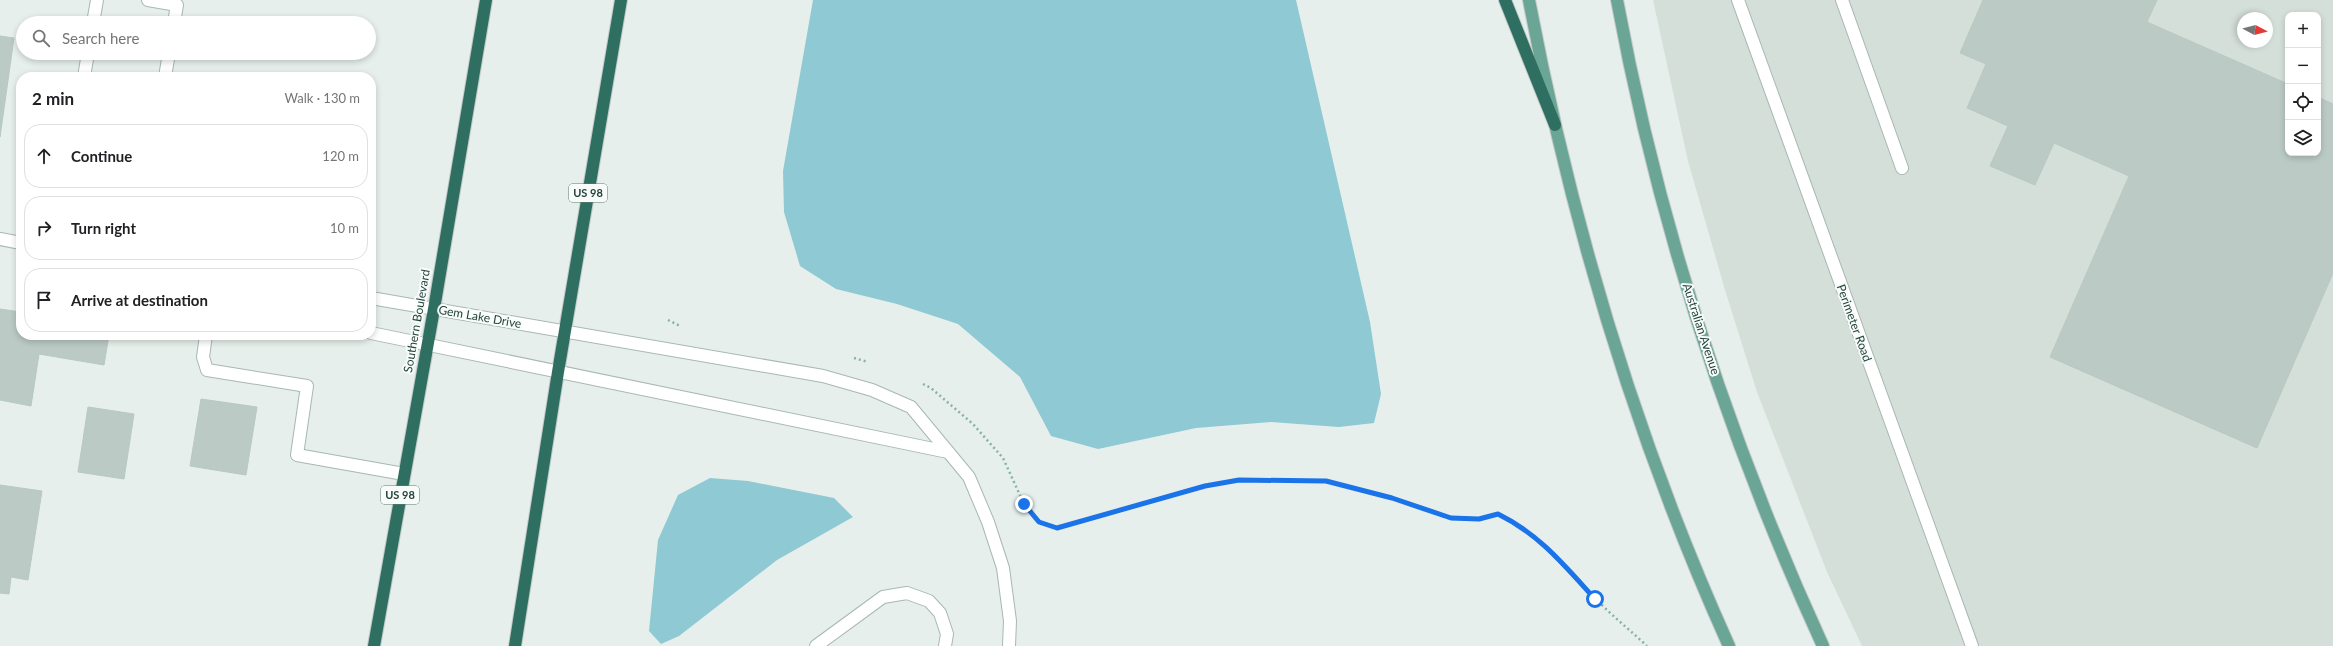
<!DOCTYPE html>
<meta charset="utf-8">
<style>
:root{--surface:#fff;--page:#f2f2f2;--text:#202124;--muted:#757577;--line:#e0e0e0}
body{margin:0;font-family:Lato,sans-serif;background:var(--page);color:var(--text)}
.controls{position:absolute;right:12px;top:12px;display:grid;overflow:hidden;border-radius:8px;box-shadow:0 2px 6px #0003}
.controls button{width:36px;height:36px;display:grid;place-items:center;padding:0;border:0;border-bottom:1px solid var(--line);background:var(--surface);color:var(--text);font:20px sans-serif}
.compass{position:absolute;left:2237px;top:12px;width:36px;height:36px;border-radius:50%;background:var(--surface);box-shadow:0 2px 6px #0003;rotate:97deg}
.stop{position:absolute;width:12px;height:12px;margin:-9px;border:3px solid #1a73e8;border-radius:50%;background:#fff}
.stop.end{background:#1a73e8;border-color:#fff;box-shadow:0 1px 4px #0008}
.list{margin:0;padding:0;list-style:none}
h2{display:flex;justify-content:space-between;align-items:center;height:52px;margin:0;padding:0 16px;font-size:17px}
h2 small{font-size:13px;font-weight:400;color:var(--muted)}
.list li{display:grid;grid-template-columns:26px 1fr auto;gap:12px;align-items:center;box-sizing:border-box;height:64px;margin:0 8px 8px;padding:0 8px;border:1px solid var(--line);border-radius:16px}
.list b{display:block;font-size:15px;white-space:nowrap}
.list em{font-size:13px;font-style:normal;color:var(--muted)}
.icon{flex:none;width:22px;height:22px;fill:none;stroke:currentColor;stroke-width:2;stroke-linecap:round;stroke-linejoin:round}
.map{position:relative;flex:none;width:2333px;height:646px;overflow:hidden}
.search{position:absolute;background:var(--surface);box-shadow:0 2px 6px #0003;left:16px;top:16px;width:360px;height:44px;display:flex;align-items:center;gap:10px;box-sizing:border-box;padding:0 14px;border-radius:22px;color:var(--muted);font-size:15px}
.panel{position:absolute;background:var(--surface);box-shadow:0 2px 6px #0003;left:16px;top:72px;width:360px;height:268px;border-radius:16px}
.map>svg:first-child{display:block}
</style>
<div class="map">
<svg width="2333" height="646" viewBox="0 0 2333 646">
<rect width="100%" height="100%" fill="#e6efeb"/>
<path fill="#d4dfda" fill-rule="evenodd" d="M1653,0H2333V646H1862L1827,572L1757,392L1725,290L1688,161ZM2288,15H2318V153H2288ZM2243,18H2267V42H2243Z"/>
<g fill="#8ec9d4">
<polygon points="813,0 1296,0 1370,322 1381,394 1374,423 1339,427 1271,422 1196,428 1098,449 1051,436 1020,377 958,324 897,304 836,289 800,266 784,212 783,171"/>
<polygon points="710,478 748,481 834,498 853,517 777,560 679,636 661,644 649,631 658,540 678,495"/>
</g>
<g fill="#bbcac4" stroke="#b8c9c2">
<polygon points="1983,0 2157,0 2147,22 2288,84 2288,153 2318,153 2318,97 2333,104 2333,273 2257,448 2050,357 2129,176 2054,143 2035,185 1990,166 2008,126 1967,108 1986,64 1960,53"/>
<polygon points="0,36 14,38 0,137"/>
<polygon points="0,309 21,312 21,335 109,335 104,365 39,354 31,406 0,400"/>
<polygon points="201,399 257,407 246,475 190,466"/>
<polygon points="88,407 134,414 124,479 78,472"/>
<polygon points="0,485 42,491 28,580 11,577 9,594 0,593"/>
</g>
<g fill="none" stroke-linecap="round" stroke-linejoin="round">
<defs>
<g id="minor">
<polyline points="148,0 177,5 174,23"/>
<polyline points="1738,0 1972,646"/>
<polyline points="1842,0 1902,168"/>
<polyline points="93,23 97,0"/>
<polyline points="84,77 88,53"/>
<polyline points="165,77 169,53"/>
<polyline points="0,239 21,243"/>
<polyline points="371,298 823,376 872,390 911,407 969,477 988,522 1003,568 1010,621 1009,646"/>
<polyline points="371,333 948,452"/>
<polyline points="206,335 203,357 207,370 307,386 297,455 404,474"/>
<polyline points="816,646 883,597 907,593 929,601 940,613 947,634 945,646"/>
</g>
<g id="major">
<path d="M1529,0C1571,222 1636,440 1729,646"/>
<path d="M1617,0C1658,222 1729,441 1823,646"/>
</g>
<g id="highway">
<polyline points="1505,0 1555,125"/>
<polyline points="374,646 434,309 486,0"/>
<polyline points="515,646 558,372 621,0"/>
</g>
</defs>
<use href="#minor" stroke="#a8b8b2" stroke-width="14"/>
<use href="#major" stroke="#c2cac8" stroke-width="14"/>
<use href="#highway" stroke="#c2cac8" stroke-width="14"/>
<g stroke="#86b3a5" stroke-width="2.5" stroke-dasharray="2 3" stroke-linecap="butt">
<polyline points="668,320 680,326"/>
<polyline points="854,358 868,362"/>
<path d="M923,384L931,388L973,424L1003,458L1024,504L1039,522L1057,528L1205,486L1239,480L1326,481L1392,498L1451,519H1479L1498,514C1543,536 1561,564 1595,598C1611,615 1630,630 1647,646"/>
</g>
<use href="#minor" stroke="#fff" stroke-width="12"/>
<use href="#major" stroke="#6aa596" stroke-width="12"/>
<use href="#highway" stroke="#2f6f62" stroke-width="12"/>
</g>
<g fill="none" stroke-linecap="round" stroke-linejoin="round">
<path stroke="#1a73e8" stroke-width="5" d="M1024,504L1039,522L1057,528L1205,486L1239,480L1326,481L1392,498L1451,518L1479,519L1498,514C1539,534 1564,565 1595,599"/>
</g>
<g text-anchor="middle" stroke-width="4" stroke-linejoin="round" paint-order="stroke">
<g fill="#f7fbf9" stroke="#637a73" stroke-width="1">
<rect x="569" y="184" width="38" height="18" rx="3"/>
<rect x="381" y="486" width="38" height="18" rx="3"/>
</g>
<g font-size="11" font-weight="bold" fill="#24423a">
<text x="588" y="197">US 98</text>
<text x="400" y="499">US 98</text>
</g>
<g font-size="12" fill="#24423a" stroke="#f7fbf9">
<text transform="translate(480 317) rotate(10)" y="4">Gem Lake Drive</text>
<text transform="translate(417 321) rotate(-80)" y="4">Southern Boulevard</text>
<text transform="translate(1854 323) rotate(70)" y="4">Perimeter Road</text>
<text transform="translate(1701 329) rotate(72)" y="4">Australian Avenue</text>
</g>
</g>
</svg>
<div class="controls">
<button>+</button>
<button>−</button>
<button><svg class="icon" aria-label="locate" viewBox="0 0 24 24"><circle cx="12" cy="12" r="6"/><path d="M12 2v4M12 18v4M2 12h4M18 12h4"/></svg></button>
<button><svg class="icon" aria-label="layers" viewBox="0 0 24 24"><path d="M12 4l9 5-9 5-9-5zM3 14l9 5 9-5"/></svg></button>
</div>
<svg class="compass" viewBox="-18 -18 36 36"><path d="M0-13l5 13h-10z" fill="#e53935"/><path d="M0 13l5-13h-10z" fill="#757577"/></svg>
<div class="stop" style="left:1595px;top:599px"></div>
<div class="stop end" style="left:1024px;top:504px"></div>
<div class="search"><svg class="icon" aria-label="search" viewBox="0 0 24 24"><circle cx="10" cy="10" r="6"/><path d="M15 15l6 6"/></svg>Search here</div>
<section class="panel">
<h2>2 min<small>Walk · 130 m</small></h2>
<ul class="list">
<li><svg class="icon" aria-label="ahead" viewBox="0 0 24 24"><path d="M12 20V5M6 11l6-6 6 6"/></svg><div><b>Continue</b></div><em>120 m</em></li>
<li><svg class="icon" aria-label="right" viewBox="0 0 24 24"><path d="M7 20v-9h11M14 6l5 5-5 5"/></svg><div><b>Turn right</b></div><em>10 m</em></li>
<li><svg class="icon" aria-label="arrive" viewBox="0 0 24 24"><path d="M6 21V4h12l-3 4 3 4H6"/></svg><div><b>Arrive at destination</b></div></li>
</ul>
</section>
</div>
